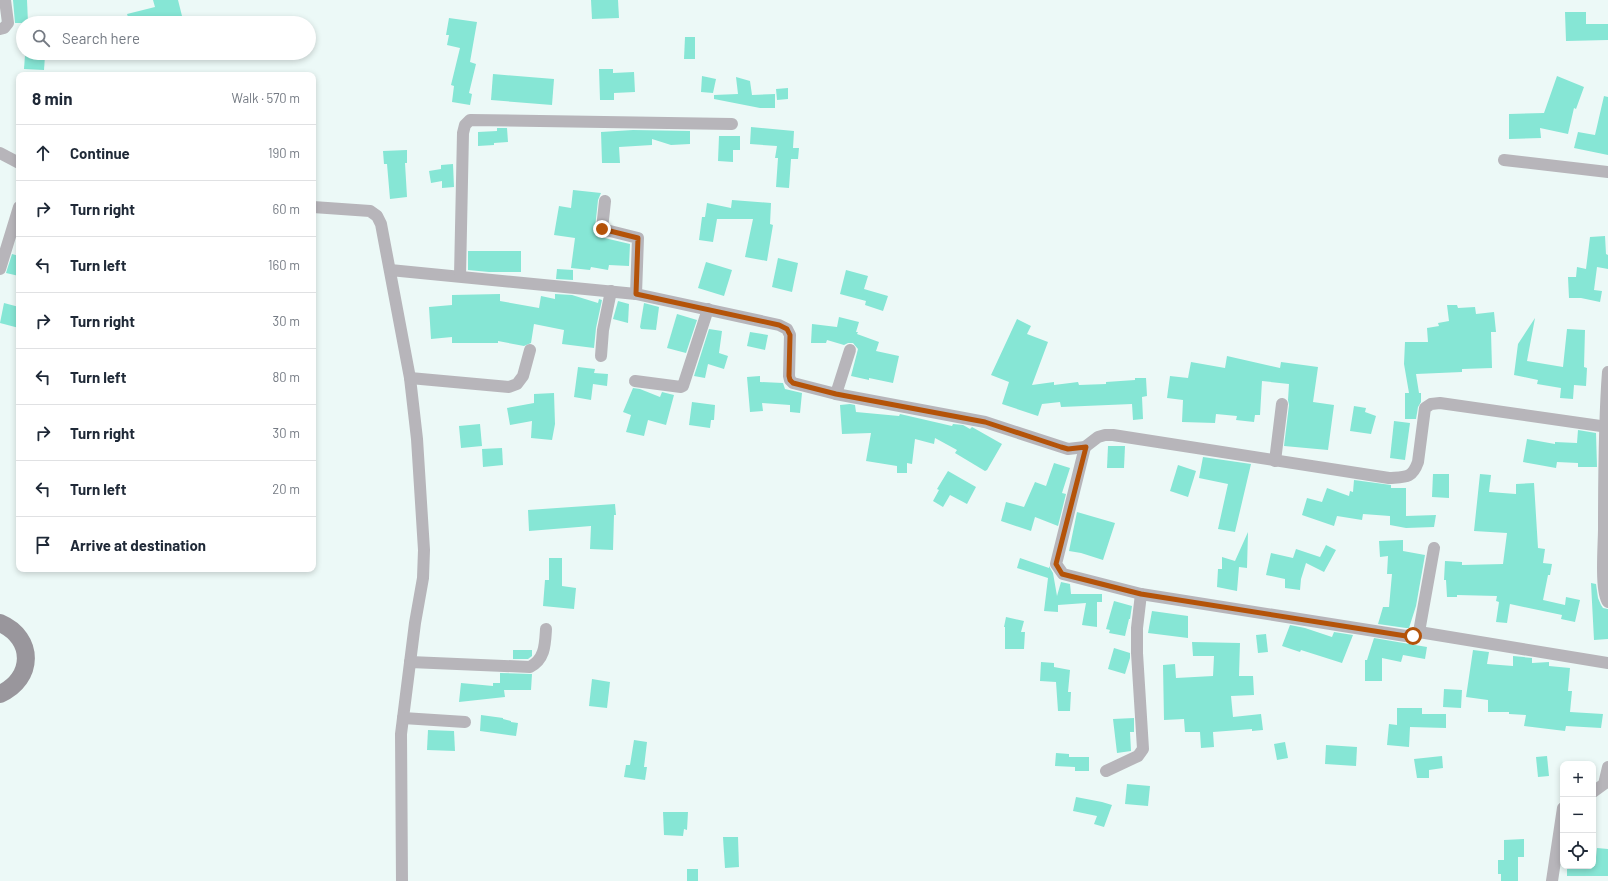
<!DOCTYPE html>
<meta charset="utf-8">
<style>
:root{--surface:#fff;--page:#f6f6f7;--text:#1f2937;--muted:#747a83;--line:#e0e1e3}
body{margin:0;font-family:Barlow,sans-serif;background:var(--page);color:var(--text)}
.controls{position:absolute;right:12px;bottom:12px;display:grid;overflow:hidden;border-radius:8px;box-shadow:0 2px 6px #0003}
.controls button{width:36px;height:36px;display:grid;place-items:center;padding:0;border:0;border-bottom:1px solid var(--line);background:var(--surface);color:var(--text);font:20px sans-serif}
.stop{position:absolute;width:12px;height:12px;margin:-9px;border:3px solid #b45309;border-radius:50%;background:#fff}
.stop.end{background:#b45309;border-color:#fff;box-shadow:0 1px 4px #0008}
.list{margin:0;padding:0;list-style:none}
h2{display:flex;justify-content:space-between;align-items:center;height:52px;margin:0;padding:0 16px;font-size:17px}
h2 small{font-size:13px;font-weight:400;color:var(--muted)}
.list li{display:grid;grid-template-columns:26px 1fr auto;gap:12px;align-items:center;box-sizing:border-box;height:56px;padding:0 16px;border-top:1px solid var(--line)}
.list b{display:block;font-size:15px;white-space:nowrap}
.list em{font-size:13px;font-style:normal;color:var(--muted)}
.icon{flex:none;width:22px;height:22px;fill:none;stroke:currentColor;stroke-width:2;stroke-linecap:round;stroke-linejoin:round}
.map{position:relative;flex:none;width:1608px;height:881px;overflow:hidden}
.search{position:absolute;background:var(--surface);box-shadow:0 2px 6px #0003;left:16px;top:16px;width:300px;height:44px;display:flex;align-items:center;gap:10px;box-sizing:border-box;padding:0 14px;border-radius:22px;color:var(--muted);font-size:15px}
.panel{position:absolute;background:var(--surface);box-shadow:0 2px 6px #0003;left:16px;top:72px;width:300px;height:500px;border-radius:8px}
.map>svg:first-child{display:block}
</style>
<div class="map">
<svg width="1608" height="881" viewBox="0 0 1608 881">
<rect width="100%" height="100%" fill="#ecf9f7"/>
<g fill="#86e6d5">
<polygon points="13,0 27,0 28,23 15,23"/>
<polygon points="153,0 178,0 182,16 154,23 130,23 127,14 155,7"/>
<polygon points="591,0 618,0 619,18 592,19"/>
<polygon points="1565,12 1586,12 1586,24 1608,24 1608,40 1566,41"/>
<polygon points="449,18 477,22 470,62 476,64 469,93 472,94 470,105 452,102 454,86 451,85 460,48 447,45 449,35 446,35"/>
<polygon points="685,37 695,37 695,59 684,59"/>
<polygon points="25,55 45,56 44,70 24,69"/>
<polygon points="599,69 613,69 613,73 634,72 635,92 614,93 614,100 600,100"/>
<polygon points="493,74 554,79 552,105 491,100"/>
<polygon points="702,76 716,79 713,93 701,92"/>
<polygon points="1557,76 1584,87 1576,109 1574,108 1568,134 1540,128 1541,138 1509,139 1509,114 1544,113"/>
<polygon points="736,77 750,81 752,95 775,94 775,108 760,108 714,99 714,95 738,94"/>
<polygon points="788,88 788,99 777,100 776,89"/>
<polygon points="1604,96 1608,97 1608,155 1574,148 1578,132 1595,135"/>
<polygon points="751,127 794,131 793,148 799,148 798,159 791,159 789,188 776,187 778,158 775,158 777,146 750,144"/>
<polygon points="497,128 507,128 508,142 494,143 494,145 478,146 478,132 497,131"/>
<polygon points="633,130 690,131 690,144 671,145 652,139 652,145 619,147 620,163 602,163 601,132"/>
<polygon points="719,136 740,136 740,150 733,150 733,162 718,161"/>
<polygon points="407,150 407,163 405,163 407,197 390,199 387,164 384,164 383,151"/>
<polygon points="453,164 454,187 442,188 442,181 431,183 429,171 441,169 441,165"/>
<polygon points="573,190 601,193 598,200 595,228 596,236 630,244 629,266 609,265 608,270 591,267 590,270 571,268 575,238 554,235 559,206 571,208"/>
<polygon points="732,200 771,203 770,224 773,225 767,261 745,257 753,219 717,219 713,242 699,240 702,217 705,217 707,203 731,208"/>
<polygon points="1605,236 1606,254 1608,255 1608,269 1597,267 1594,290 1602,291 1600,302 1581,298 1569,298 1568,277 1576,277 1577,267 1586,269 1590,237"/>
<polygon points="468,251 521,251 521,272 489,272 468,270"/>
<polygon points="12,254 19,256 19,276 6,273"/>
<polygon points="778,258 798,263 792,292 772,287"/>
<polygon points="706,262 732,270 724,296 698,288"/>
<polygon points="557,269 573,270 573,280 556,279"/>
<polygon points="846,270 868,276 864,289 888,296 883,311 865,305 866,301 840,294"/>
<polygon points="500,294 500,301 539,308 541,296 555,299 555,294 572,295 598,303 599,299 602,300 596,328 594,348 562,344 564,330 534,324 531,343 524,346 498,341 498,343 452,343 452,337 431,339 429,307 452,305 452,295"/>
<polygon points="618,301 629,304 628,323 613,319"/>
<polygon points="4,303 19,307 19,328 0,323"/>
<polygon points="644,303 659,307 656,330 641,329 640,327"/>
<polygon points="1447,305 1457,305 1458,308 1475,307 1476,314 1494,312 1496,332 1491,332 1492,368 1462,369 1462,372 1416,374 1419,393 1421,393 1421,402 1418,407 1416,419 1405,419 1405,393 1409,393 1404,364 1405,342 1428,342 1427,328 1439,326 1438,323 1449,321"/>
<polygon points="677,314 697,320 686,353 667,348"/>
<polygon points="839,317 859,322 856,332 858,332 857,334 879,342 876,351 899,356 893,383 869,378 869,380 851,376 858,349 853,343 848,343 844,345 827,340 826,343 811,343 812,324 837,327"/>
<polygon points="1535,318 1527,361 1563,367 1567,329 1585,330 1584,367 1587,368 1586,386 1574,385 1573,399 1560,398 1561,388 1537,384 1538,380 1514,375 1518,344"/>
<polygon points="1017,319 1031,326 1027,334 1048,342 1032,385 1054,382 1054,385 1078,382 1079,385 1106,384 1106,382 1135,380 1135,378 1146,378 1147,396 1142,397 1143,419 1133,420 1132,404 1061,407 1060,402 1042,404 1038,416 1002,404 1009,382 991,375"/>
<polygon points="709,329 722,331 719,353 728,356 724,369 708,364 705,378 694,376"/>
<polygon points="750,332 768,335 765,350 747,346"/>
<polygon points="1227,356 1280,368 1281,362 1318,367 1313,402 1334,405 1328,450 1284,446 1289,405 1288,400 1289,384 1262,381 1260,415 1255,415 1254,422 1236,420 1237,416 1216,414 1215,423 1182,422 1183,400 1167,398 1170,376 1188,378 1191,362 1225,368"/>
<polygon points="578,367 595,369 594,373 608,374 607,386 593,384 591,400 574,397"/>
<polygon points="760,376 760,382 783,383 785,389 802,393 800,413 790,412 790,405 762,403 763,411 750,412 747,377"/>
<polygon points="633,388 640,389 660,397 662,392 674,395 666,425 648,420 644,436 626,432 631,415 623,412"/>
<polygon points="554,393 555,424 552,440 531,438 532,421 510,425 507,408 534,403 534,394"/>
<polygon points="692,402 715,405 714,420 711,420 710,428 689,425"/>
<polygon points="850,404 855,405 856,412 899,416 900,414 952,426 953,424 963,425 970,429 972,427 1002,444 987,470 985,471 955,453 957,450 935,438 934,444 915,439 912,464 907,463 907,473 897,473 897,466 866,461 871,433 842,434 840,405"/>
<polygon points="1354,406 1366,408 1365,412 1376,416 1371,434 1350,431"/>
<polygon points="1394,421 1410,423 1405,460 1390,458"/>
<polygon points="480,424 482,446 461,448 459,426"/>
<polygon points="1578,430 1596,433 1597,467 1578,467 1578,463 1557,462 1556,468 1523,462 1527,439 1555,444 1555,442 1577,443"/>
<polygon points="1108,446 1125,446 1124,468 1107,468"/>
<polygon points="502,448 503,465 483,467 482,449"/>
<polygon points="1203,457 1251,464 1235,532 1218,529 1228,484 1199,478"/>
<polygon points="1054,463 1070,468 1062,493 1066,494 1058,526 1035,517 1031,531 1001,521 1006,502 1024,507 1035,482 1046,486"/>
<polygon points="1178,465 1196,471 1188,497 1170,491"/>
<polygon points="948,471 976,487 967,504 950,495 943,507 933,501 939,490 937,489"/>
<polygon points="1433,474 1449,474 1449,498 1432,497"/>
<polygon points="1480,474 1491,475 1489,492 1516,494 1516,484 1534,483 1538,548 1545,549 1543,563 1552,564 1550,575 1548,575 1543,600 1565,605 1566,597 1580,600 1575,622 1561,619 1562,615 1510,604 1507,623 1496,622 1499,602 1496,601 1497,596 1457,595 1457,597 1447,597 1446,580 1444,580 1445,561 1462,562 1462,565 1503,564 1507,533 1474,531"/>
<polygon points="1354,480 1391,485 1391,488 1406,488 1406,516 1436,515 1434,527 1406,528 1390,525 1390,516 1363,514 1362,520 1337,516 1334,526 1302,515 1307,498 1322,502 1327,488 1349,496 1350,491 1353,492"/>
<polygon points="615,504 616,515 614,515 613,550 590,549 591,526 529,531 528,510"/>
<polygon points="1077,512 1115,523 1103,560 1081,553 1069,551"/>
<polygon points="1248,532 1247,568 1239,567 1237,591 1217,587 1218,569 1222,569 1222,557 1235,561"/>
<polygon points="1403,540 1403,551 1425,555 1416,606 1409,628 1406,628 1378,624 1383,607 1389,607 1392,574 1387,574 1388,556 1380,557 1379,541"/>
<polygon points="1326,545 1336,550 1324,572 1306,563 1301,579 1300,590 1285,588 1285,579 1266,575 1271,553 1293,558 1296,549 1320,557"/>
<polygon points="549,558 562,558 562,586 576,588 574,609 543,606 545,580 549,580"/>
<polygon points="1020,558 1049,568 1049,566 1053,573 1057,596 1061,582 1070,584 1071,594 1102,594 1102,602 1097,602 1097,627 1082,625 1086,603 1058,605 1058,612 1044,611 1048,578 1017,568"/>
<polygon points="1591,583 1596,584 1598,598 1601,605 1603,608 1608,609 1608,639 1594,640"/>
<polygon points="1114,601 1132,606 1130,619 1129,619 1125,636 1109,633 1110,630 1106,629"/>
<polygon points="1152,611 1188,616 1188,638 1148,633"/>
<polygon points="1006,617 1024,621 1021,632 1025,632 1024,649 1005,649 1005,627 1004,627"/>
<polygon points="1290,625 1305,628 1332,637 1334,632 1353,635 1342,663 1301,650 1300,652 1282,646"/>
<polygon points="1266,634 1268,652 1258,653 1256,635"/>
<polygon points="1374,638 1427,647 1425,659 1403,655 1401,662 1382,658 1382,681 1365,681 1365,660 1367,660"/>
<polygon points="1192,642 1240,643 1239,676 1253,676 1254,695 1231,696 1233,717 1261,714 1263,730 1252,731 1252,729 1213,732 1214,747 1201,748 1200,732 1185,732 1184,719 1164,720 1163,665 1175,664 1176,678 1213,676 1214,656 1193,656"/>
<polygon points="1114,648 1130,653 1130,658 1125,674 1108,669"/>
<polygon points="513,650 532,650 532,656 528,659 513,659"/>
<polygon points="1473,650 1489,652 1487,664 1513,666 1513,656 1532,658 1532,663 1549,662 1549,666 1570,668 1568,691 1572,691 1570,712 1603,714 1601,728 1566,726 1565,731 1524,726 1526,715 1509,714 1509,712 1488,712 1488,700 1466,697"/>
<polygon points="1041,662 1054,663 1054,667 1070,670 1068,692 1071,692 1070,711 1058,711 1056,682 1040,681"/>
<polygon points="500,673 532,674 531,690 504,690 505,697 459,702 461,683 493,686 493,683 500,683"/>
<polygon points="592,679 610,682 607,708 589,706"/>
<polygon points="1444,689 1462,690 1461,708 1443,707"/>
<polygon points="1397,708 1422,708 1422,714 1446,714 1446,728 1410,727 1409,747 1387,745 1389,724 1397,725"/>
<polygon points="481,715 503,718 503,719 511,721 511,722 518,723 516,736 480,731"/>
<polygon points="1134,718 1134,732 1130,732 1131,751 1117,753 1113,719"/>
<polygon points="428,730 454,731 455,751 427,750"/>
<polygon points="634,740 647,742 644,767 647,767 645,780 624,777 626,765 630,765"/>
<polygon points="1285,742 1288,758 1277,760 1274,744"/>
<polygon points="1326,745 1357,747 1356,766 1325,764"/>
<polygon points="1056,753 1069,754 1069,757 1089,757 1089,771 1075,771 1075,767 1055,766"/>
<polygon points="1442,756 1443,768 1429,770 1429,778 1417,778 1414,759"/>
<polygon points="1547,756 1549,776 1538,777 1536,757"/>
<polygon points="1127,784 1150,786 1148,806 1125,804"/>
<polygon points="1076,797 1102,802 1112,805 1104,827 1094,824 1097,816 1073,811"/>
<polygon points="663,812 688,812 687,830 684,829 683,836 664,835"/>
<polygon points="723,837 738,837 739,867 725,868"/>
<polygon points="1524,839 1524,857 1518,857 1518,881 1501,881 1501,874 1498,874 1498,860 1504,860 1504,840"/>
<polygon points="1597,848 1608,849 1608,876 1567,876 1567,866 1595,866"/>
<rect x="687" y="869" width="11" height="12"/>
</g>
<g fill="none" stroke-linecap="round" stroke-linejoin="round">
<g stroke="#b7b5ba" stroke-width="12">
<polyline points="0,29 4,28 8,23 5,0"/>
<polyline points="0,153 19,163"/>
<polyline points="1504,160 1608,172"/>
<polyline points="605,201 602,229 638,238 636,294"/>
<polyline points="313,207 370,211 377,216 381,224 410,378 417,439 424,550 423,578 415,623 401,734 402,881"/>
<polyline points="0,269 19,207"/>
<path d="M390,270L636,294L779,325L787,329L790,335L789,376L790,380L793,383L836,394L985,422L1068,449L1085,447L1098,437L1105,435H1113L1389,478C1405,477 1412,479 1418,462L1425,408L1431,404L1440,403L1608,427"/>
<polyline points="460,276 463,133 465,125 470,120 732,124"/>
<polyline points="601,356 603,330 611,291"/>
<path d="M1608,372C1604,424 1604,476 1604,529C1604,544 1600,591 1608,602"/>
<polyline points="410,378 509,387 517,384 523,376 530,350"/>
<polyline points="635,381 681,387 683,386 708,309"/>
<polyline points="836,394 850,350"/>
<polyline points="1085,447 1056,564 1063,574 1141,594 1406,636 1413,635 1419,632 1608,663"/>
<polyline points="1275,461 1282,404"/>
<polyline points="1419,632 1434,548"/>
<path d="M410,662L530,667C545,659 545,645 546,629"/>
<polyline points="403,718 465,722"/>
<polyline points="1106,771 1138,756 1143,749 1137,653 1137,628 1141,594"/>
<polyline points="1593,792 1604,784 1608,767"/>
<polyline points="1552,881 1563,808"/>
</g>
<path stroke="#99969c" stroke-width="18" d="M0,623C35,638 34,679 0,694"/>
</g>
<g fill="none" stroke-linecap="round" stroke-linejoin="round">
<polyline stroke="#b45309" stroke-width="5" points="602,229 638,238 636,294 779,325 787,329 790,335 789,376 790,380 793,383 836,394 985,422 1061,447 1068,449 1086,447 1056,564 1062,574 1141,594 1406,636 1413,636"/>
</g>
</svg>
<div class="controls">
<button>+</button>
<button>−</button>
<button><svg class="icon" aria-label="locate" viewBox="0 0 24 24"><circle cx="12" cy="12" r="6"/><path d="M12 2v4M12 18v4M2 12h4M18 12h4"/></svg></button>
</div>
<div class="stop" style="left:1413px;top:636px"></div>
<div class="stop end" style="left:602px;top:229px"></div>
<div class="search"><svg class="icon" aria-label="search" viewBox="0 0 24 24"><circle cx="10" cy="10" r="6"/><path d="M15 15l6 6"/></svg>Search here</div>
<section class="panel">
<h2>8 min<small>Walk · 570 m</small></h2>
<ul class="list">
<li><svg class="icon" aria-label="ahead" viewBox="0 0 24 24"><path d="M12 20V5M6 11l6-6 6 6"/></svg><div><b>Continue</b></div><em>190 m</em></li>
<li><svg class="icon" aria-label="right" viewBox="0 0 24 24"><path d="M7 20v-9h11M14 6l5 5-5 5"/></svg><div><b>Turn right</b></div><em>60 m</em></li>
<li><svg class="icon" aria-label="left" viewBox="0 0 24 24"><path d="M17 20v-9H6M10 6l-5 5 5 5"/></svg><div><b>Turn left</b></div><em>160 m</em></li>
<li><svg class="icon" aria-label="right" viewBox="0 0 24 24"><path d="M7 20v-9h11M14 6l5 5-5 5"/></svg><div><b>Turn right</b></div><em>30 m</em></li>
<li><svg class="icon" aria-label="left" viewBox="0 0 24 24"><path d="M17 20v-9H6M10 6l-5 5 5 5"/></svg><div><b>Turn left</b></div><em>80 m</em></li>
<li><svg class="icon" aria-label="right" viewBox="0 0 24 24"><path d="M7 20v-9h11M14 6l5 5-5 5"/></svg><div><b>Turn right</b></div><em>30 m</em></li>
<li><svg class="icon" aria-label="left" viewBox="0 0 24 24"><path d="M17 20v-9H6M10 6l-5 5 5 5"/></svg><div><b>Turn left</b></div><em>20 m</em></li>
<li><svg class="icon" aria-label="arrive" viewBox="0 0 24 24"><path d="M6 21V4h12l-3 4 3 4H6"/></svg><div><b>Arrive at destination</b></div></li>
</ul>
</section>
</div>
